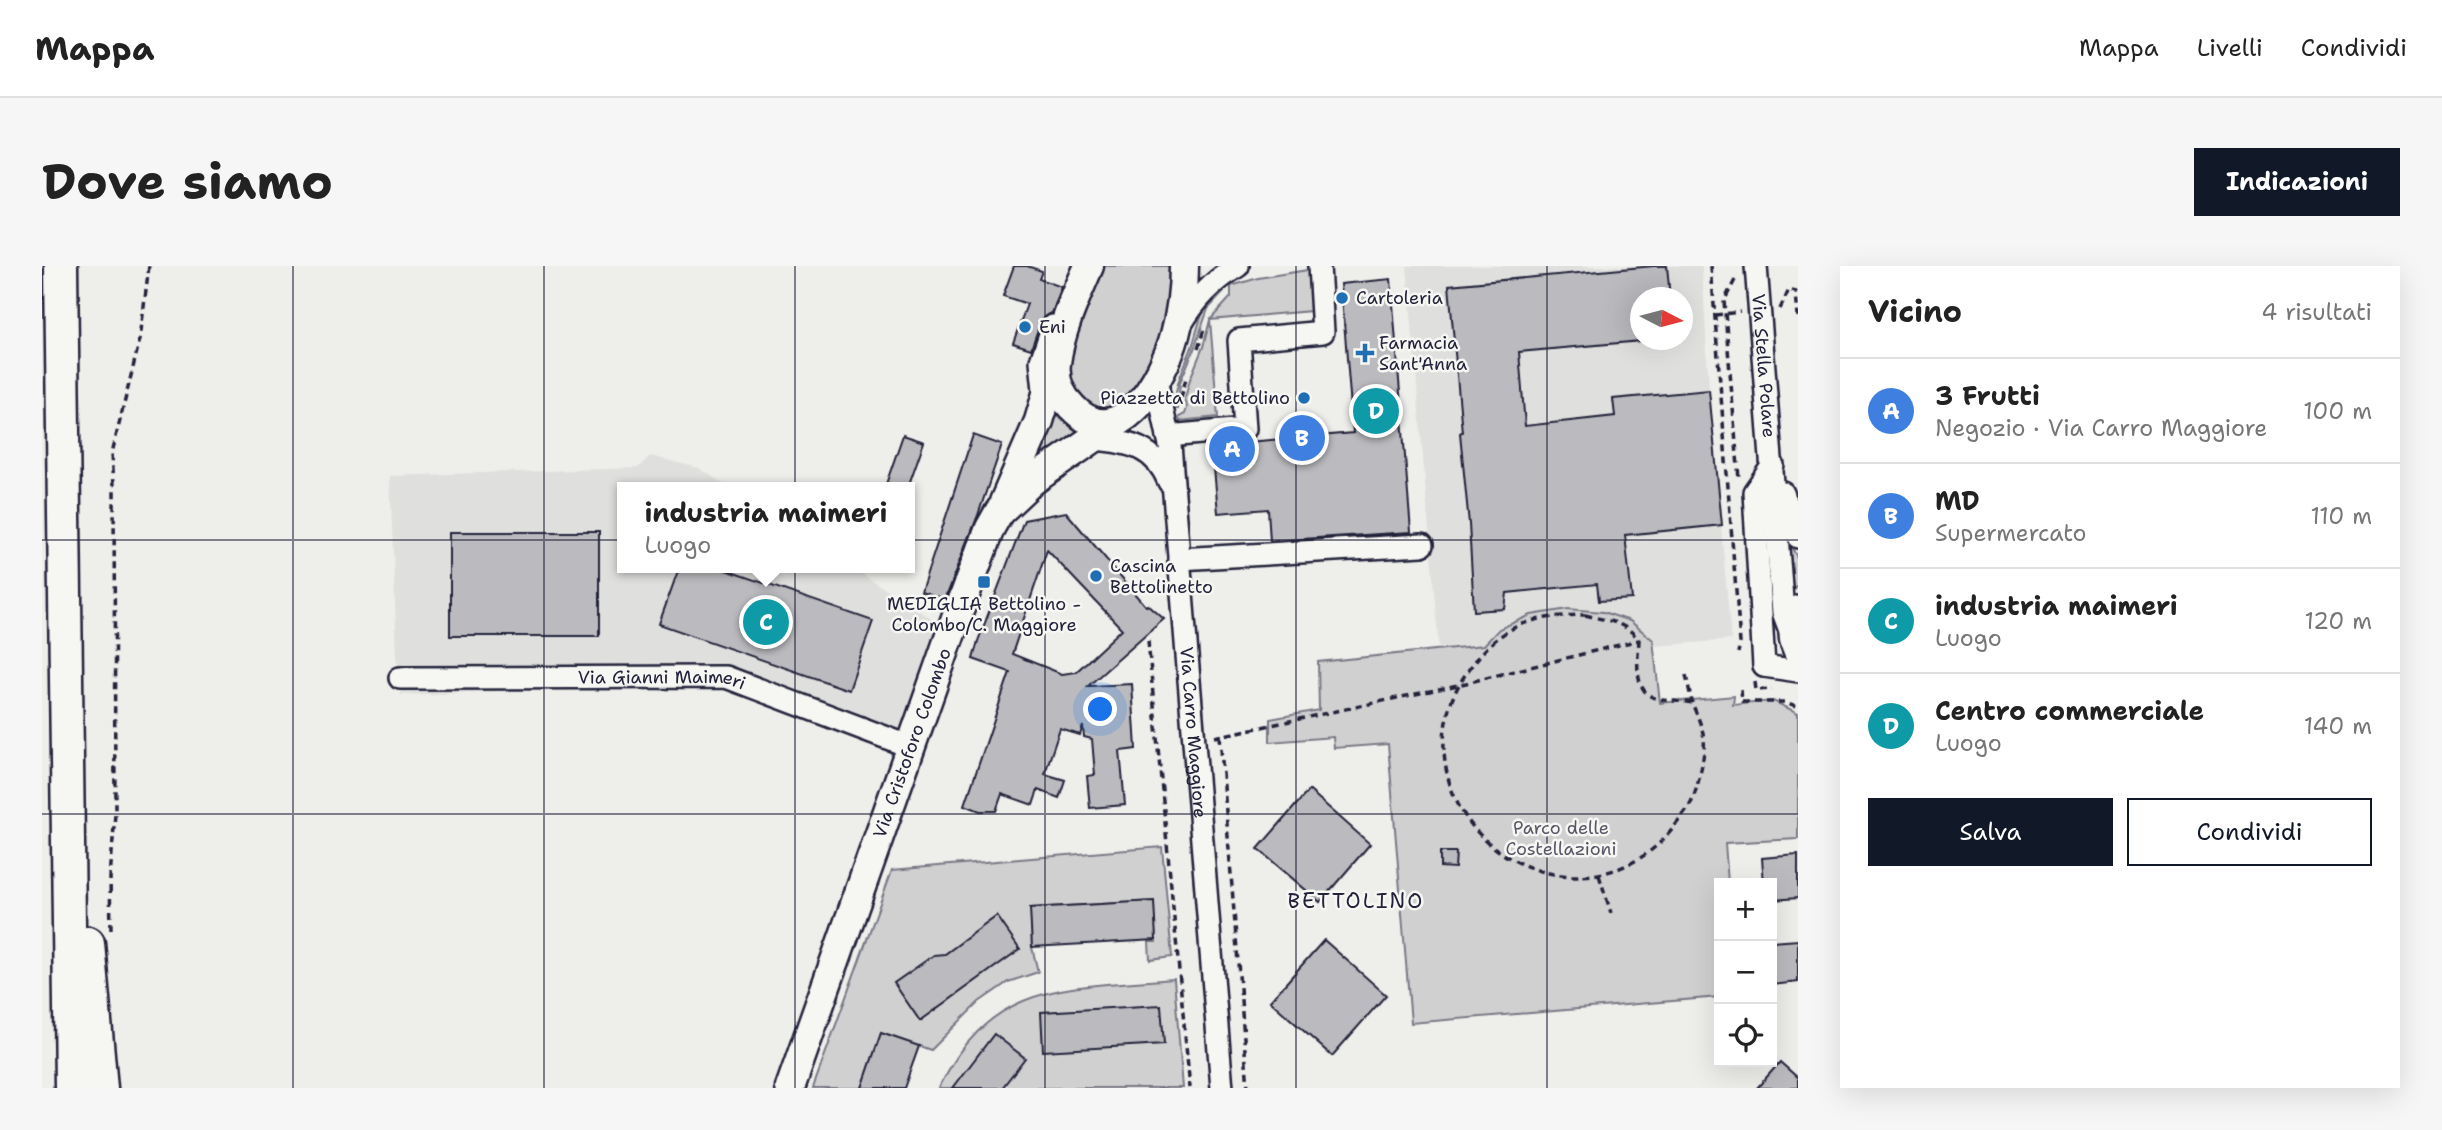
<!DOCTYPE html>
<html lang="it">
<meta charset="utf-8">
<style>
:root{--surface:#fff;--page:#f6f6f6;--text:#222;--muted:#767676;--line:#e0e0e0;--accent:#111827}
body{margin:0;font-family:"Shantell Sans",sans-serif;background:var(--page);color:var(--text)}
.controls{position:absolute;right:21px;bottom:21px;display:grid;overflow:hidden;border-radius:0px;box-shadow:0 7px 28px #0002}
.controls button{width:63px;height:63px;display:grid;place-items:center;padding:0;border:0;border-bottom:2px solid var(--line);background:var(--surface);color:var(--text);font:35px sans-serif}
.compass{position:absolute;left:1588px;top:21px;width:63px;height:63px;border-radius:50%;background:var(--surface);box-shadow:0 7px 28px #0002;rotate:96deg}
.you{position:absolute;left:1059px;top:444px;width:24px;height:24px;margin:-18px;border:5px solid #fff;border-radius:50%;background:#1a73e8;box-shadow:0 0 0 10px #1a73e833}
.badge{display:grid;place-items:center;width:46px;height:46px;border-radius:50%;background:var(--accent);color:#fff;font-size:23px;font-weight:700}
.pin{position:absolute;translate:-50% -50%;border:4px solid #fff;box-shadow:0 2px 7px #0006}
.popup{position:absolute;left:575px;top:216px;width:298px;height:91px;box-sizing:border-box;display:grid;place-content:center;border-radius:0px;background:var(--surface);filter:drop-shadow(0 2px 5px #0005);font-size:23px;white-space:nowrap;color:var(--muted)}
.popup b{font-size:26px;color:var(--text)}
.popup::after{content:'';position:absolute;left:50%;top:100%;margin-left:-14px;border:14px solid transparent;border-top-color:var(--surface)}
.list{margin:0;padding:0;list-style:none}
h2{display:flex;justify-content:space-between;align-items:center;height:91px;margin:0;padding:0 28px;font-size:30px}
h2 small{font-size:23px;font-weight:400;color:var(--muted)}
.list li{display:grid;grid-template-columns:46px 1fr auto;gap:21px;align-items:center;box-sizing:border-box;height:105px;padding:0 28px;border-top:2px solid var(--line)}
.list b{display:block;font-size:26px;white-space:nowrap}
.list p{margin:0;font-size:23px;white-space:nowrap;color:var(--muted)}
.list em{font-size:23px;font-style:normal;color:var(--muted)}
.actions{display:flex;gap:14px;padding:21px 28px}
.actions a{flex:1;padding:16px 0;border:2px solid var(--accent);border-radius:0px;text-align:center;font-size:24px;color:var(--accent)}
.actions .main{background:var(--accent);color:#fff}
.icon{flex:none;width:38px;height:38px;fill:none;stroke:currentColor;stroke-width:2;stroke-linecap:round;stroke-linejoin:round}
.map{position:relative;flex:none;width:1756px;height:822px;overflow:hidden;border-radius:0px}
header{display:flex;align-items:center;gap:42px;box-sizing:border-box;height:98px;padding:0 35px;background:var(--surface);border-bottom:2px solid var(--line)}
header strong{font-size:33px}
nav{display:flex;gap:38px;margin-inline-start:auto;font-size:24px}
.intro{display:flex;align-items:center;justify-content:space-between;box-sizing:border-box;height:168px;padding:0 42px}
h1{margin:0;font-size:49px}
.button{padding:18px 32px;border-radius:0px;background:var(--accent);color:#fff;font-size:24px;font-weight:700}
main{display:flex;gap:42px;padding:0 42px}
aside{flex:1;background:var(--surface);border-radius:0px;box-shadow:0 7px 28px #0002}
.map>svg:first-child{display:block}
</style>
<header>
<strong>Mappa</strong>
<nav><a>Mappa</a><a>Livelli</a><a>Condividi</a></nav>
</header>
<div class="intro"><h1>Dove siamo</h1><a class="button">Indicazioni</a></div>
<main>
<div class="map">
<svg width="1756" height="822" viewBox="0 0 1756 822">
<rect width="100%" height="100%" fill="#eeeeeb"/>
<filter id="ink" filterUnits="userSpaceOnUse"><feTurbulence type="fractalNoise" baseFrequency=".0143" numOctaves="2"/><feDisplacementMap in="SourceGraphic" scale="14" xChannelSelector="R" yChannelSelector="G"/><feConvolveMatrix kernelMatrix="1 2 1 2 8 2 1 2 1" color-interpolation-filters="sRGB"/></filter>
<g filter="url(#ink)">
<g fill="#dfdfde" fill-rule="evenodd">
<path d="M1365,0H1660L1667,124L1689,374L1612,380L1611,374L1457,362L1442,379L1397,385ZM1598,32H1640V74H1598Z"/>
<polygon points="608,190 657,202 686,221 580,221 580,302 811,302 899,359 855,484 680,418 359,429 355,390 348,210 596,202"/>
</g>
<g fill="#d0d0d1" stroke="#797986" stroke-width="2">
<path d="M1060,0H1132C1130,19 1130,40 1127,59C1125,69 1118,80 1113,89C1102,111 1081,155 1048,138C1037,133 1029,121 1029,108C1026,76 1048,30 1060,0Z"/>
<polygon points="1266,4 1269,45 1168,54 1176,151 1137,155 1137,151 1143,148 1145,142 1143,132 1148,113 1161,81 1168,54 1189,31 1189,20 1216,12"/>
<path d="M1181,24L1182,26L1166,43L1151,86L1138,116L1136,143H1134C1131,119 1142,103 1150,81C1155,67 1157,51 1165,39C1169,33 1175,29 1181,24Z"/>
<polygon points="1013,143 1045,164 989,200"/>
<polygon points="1739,262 1756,293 1756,318 1744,330"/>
<polygon points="1526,343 1561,346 1588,355 1611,374 1618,437 1692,430 1691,439 1731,435 1756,447 1756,573 1683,577 1686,617 1677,617 1677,731 1369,757 1346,478 1292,482 1291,471 1228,476 1228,453 1277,444 1276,396 1442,379 1457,363 1489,349"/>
<polygon points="1120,581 1130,691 1108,694 1107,676 1114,676 1111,635 989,642 990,681 996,706 966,716 937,736 889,784 839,767 820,822 771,822 850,604"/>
<path d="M1132,713L1141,822H897C950,713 1027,722 1132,713Z"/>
</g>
<g fill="#bbbbbf" stroke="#22223b" stroke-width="2" fill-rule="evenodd">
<polygon points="972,0 985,0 1000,5 997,13 1020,21 1010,47 1003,50 999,55 989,83 971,77 985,38 961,30"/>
<polygon points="1612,0 1625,0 1628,32 1599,32 1599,75 1477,86 1483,160 1573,150 1571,133 1667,124 1680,259 1583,269 1590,333 1557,335 1555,318 1465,327 1463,343 1432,345 1427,258 1418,167 1420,166 1407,19"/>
<polygon points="1349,13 1369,266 1228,275 1226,243 1176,247 1170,179 1311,167 1299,18"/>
<polygon points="861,169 882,176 866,221 843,221"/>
<polygon points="931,169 960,179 936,249 903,334 879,326"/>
<path d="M1024,246L1104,340L1106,339L1122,353L1046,420L1090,418L1094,483L1078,485L1083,539L1048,542L1045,510L1053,509L1050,473L1042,471L1041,460L1038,469L1018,463L1006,498L1003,508L1023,514L1017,532L996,524L991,539L960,528L954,545H938L923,539L968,406L931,393L936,375L982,254ZM1005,284L1080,363L1034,406L1020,408L970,388Z"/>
<rect x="408" y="266" width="149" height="104"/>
<polygon points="637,302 678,302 831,355 807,424 617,358"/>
<polygon points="1267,524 1328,578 1278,636 1216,583"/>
<polygon points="1398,586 1414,586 1413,602 1398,601"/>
<polygon points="1756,589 1756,632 1730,634 1730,617 1722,617 1720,592"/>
<polygon points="1112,635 1114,674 990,681 988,642"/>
<polygon points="955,650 978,683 878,755 852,717 892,689 903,688"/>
<polygon points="1282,674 1344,729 1290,790 1228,735"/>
<polygon points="1756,674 1756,716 1730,719 1730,676"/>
<polygon points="1119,739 1122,778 1001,785 999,746"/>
<polygon points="839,767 877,780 862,822 820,822"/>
<polygon points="952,768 983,792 960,822 911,822"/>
<polygon points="1738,796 1756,812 1756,822 1715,822"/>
</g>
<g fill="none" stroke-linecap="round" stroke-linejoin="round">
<defs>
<g id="minor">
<path id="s1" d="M1714,0L1741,346L1747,362"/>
<path d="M1138,60C1153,34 1170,16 1196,0"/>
<path id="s2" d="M1114,114L1128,179L1180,822"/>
<polyline points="1002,124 999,95 1011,60"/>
<polyline points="1126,170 1203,163 1197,74 1281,66 1277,0"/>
<path d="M1053,173C1087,176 1113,181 1127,216"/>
<polyline points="1741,227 1756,271"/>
<polyline points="1137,293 1380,279"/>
<path d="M1756,340C1745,358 1745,374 1756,392"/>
<polyline points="1722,400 1712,226 1731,199"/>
<polyline points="1722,400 1756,405"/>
<path id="s3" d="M358,412L684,411L869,481"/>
</g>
<g id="major">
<path d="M1047,0C1034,30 1018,64 1014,97C1012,114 1018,129 1030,141C1078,192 1122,110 1133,69C1139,47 1142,23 1142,0"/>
<polyline points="962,236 997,155 1013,101"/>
<path id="s4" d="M748,822L915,350L948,262L957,246L990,215L1085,149"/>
</g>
<g id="highway">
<polyline points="19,0 29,822"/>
<polyline points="46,677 59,822"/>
</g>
</defs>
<use href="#minor" stroke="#22223b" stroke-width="26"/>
<use href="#major" stroke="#22223b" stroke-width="33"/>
<use href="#highway" stroke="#22223b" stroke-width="37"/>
<g stroke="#22223b" stroke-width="3.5" stroke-dasharray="7 5" stroke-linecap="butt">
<polyline points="1669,0 1698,377 1696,387"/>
<polyline points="1693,14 1682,35 1697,213"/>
<polyline points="1738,43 1747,24 1754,26 1756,51"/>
<polyline points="1673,49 1698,46"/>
<polyline points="1156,83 1162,63"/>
<polyline points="1139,132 1144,112"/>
<path d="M1543,349C1566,355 1582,355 1597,374C1596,394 1590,427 1616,433C1627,436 1639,434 1650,437C1655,449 1660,460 1662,472C1664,487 1656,521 1650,535C1646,544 1638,553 1632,561C1559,656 1409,603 1402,486C1401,456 1408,430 1425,406C1458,359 1487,350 1543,349Z"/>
<polyline points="1106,375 1148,822"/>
<polyline points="1644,409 1650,437"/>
<polyline points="1713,416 1714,424 1730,423"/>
<polyline points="1699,424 1700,436 1744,436 1756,441"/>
<polyline points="1178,470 1206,822"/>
<polyline points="1173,471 1416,419 1597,374"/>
<polyline points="1557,609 1569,647"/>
<polyline points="69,663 68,612 73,548 72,219 70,187 98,73 107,0"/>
</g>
<use href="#minor" stroke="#f6f6f2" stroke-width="21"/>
<use href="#major" stroke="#f6f6f2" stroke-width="28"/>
<use href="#highway" stroke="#f6f6f2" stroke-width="32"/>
</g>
</g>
<path fill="none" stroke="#22223b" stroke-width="2" stroke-opacity="0.55" d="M251,0V822M502,0V822M753,0V822M1003,0V822M1254,0V822M1505,0V822M0,274H1756M0,548H1756"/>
<g fill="#1f6fb2" stroke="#f6f6f2" stroke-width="2.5">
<circle cx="1300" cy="32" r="7"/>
<circle cx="983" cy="61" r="7"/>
<path d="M1319.5 76.5h7v7h7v7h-7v7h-7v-7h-7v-7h7z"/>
<circle cx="1262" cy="132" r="7"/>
<circle cx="1054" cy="310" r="7"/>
<rect x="935" y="309" width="14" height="14" rx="3.5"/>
</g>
<g text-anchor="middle" stroke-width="5" stroke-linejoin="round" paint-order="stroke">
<g font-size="18" fill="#22223b" stroke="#f6f6f2" text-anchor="start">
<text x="1314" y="38">Cartoleria</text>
<text x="997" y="67">Eni</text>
<text x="1337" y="83">Farmacia<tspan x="1337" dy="21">Sant'Anna</tspan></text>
<text x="1248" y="138" text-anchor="end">Piazzetta di Bettolino</text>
<text x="1068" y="306">Cascina<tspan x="1068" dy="21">Bettolinetto</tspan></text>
<text x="942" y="344" text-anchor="middle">MEDIGLIA Bettolino -<tspan x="942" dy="21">Colombo/C. Maggiore</tspan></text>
</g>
<g font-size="18" fill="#22223b" stroke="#f6f6f2">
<text dy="6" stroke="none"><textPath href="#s1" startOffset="100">Via Stella Polare</textPath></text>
<text dy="6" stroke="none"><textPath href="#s3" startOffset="262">Via Gianni Maimeri</textPath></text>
<text dy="6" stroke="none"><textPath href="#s2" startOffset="355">Via Carro Maggiore</textPath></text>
<text dy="6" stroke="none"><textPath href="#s4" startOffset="366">Via Cristoforo Colombo</textPath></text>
</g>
<g font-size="18" fill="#565668" stroke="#f6f6f2">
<text x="1519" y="568">Parco delle<tspan x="1519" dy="21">Costellazioni</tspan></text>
</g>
<g font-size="21" letter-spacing="2" fill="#22223b" stroke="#f6f6f2">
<text x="1314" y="642">BETTOLINO</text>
</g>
</g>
</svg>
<div class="controls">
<button>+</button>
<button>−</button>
<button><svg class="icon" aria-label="locate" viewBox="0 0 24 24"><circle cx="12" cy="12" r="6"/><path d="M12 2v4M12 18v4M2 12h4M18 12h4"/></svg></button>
</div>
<svg class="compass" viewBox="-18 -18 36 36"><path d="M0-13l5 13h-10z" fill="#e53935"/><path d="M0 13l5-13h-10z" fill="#767676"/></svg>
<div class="you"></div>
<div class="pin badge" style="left:1190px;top:183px;background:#3f7fe0">A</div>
<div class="pin badge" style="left:1260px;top:172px;background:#3f7fe0">B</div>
<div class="pin badge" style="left:724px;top:356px;background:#0f9aa8">C</div>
<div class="popup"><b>industria maimeri</b>Luogo</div>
<div class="pin badge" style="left:1334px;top:145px;background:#0f9aa8">D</div>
</div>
<aside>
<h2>Vicino<small>4 risultati</small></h2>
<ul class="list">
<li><span class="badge" style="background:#3f7fe0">A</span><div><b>3 Frutti</b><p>Negozio · Via Carro Maggiore</p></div><em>100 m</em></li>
<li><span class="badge" style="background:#3f7fe0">B</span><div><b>MD</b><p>Supermercato</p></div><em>110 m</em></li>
<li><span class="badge" style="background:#0f9aa8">C</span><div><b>industria maimeri</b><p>Luogo</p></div><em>120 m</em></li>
<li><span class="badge" style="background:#0f9aa8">D</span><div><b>Centro commerciale</b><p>Luogo</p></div><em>140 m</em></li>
</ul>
<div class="actions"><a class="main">Salva</a><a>Condividi</a></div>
</aside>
</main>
